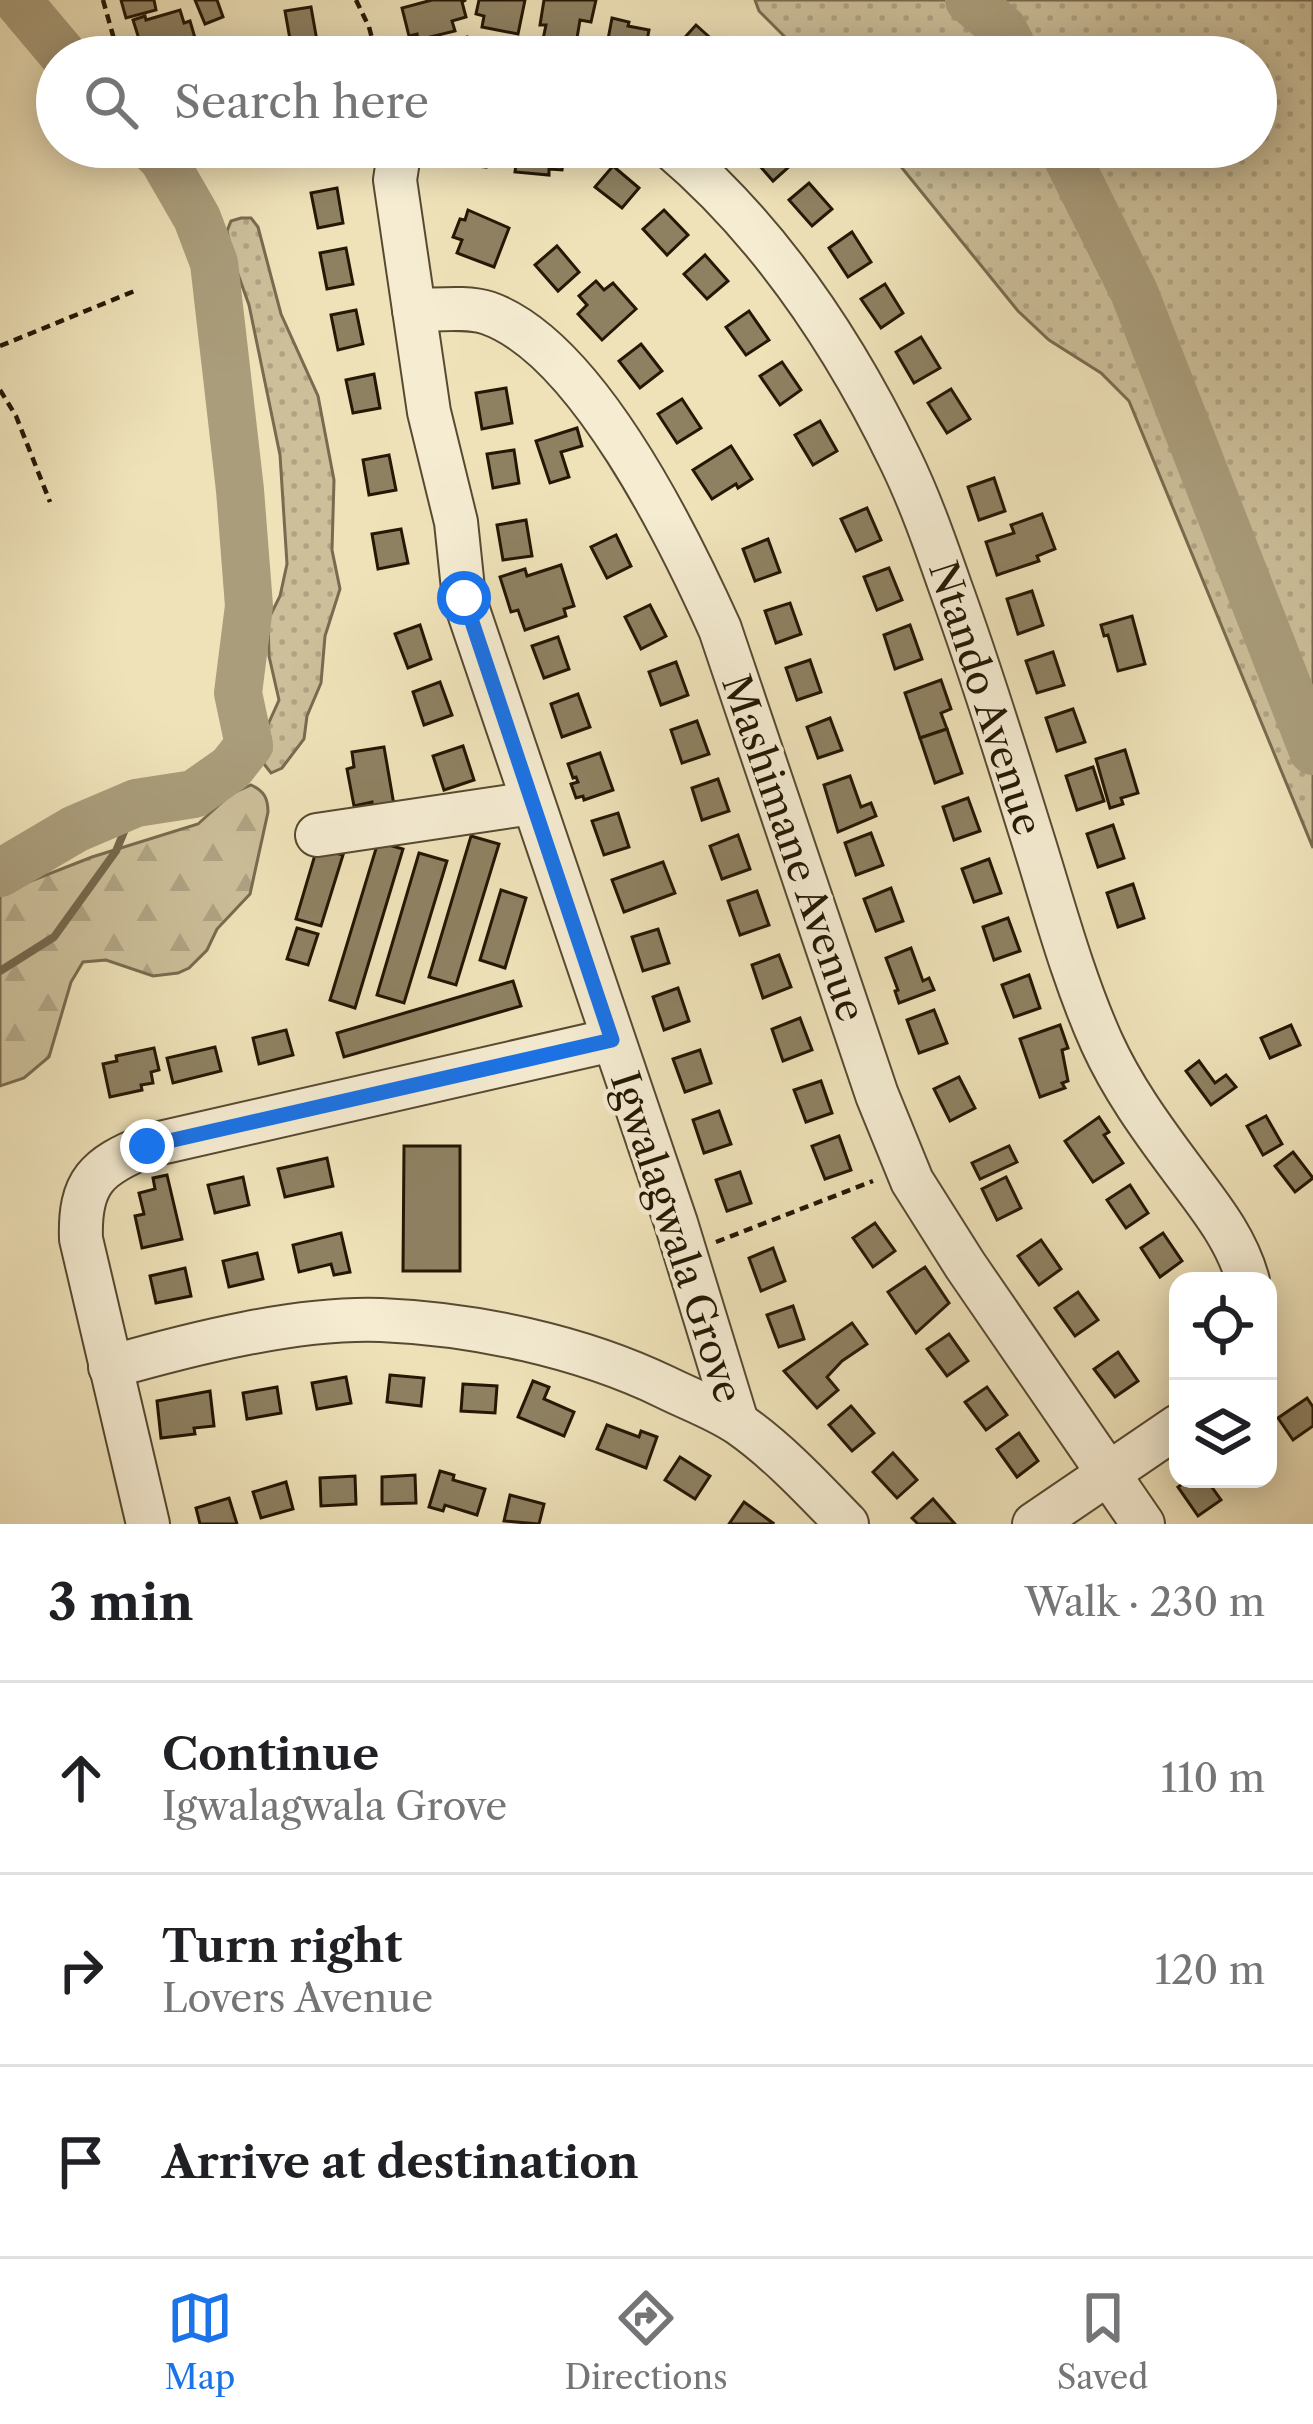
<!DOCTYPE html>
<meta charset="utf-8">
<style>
:root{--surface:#fff;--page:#f6f6f6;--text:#202124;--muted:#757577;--line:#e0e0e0;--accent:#1a73e8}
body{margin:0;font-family:"Libre Caslon Text",serif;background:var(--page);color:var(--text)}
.controls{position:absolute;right:36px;bottom:36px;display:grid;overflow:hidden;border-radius:24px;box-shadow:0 6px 30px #0003}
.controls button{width:108px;height:108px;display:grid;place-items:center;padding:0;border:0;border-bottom:3px solid var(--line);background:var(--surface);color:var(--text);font:60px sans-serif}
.stop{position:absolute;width:36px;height:36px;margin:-27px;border:9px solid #1a73e8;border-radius:50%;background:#fff}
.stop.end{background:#1a73e8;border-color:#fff;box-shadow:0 3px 12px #0008}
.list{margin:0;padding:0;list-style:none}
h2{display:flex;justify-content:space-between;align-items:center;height:156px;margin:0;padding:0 48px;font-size:51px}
h2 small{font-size:39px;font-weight:400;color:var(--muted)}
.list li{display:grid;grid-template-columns:78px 1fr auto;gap:36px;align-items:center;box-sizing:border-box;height:192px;padding:0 48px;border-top:3px solid var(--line)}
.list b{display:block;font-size:45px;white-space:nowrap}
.list p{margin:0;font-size:39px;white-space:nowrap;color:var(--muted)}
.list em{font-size:39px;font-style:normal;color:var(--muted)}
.icon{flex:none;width:66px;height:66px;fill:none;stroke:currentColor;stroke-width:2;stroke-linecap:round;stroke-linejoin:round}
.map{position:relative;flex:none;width:1313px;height:1524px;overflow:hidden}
.search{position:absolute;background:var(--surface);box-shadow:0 6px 30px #0003;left:36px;right:36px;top:36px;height:132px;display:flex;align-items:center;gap:30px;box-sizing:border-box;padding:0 42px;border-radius:66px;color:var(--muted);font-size:45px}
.sheet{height:732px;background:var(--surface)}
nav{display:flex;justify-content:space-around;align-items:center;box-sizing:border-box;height:168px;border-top:3px solid var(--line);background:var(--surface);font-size:33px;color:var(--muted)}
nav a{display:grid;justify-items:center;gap:6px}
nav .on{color:var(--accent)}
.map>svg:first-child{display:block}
</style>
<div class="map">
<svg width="1313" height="1524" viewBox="0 0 1313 1524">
<defs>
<pattern id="grass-dots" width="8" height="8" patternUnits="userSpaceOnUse" patternTransform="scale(3)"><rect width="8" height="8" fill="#ccbf9a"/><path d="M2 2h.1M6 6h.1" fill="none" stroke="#afa383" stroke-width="1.8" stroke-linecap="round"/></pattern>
<pattern id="forest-firs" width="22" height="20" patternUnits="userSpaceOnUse" patternTransform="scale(3)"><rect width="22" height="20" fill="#ccbf9a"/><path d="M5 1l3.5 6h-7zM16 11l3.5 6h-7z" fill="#afa383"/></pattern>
</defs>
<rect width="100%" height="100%" fill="#efe2b9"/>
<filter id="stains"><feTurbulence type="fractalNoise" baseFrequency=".00167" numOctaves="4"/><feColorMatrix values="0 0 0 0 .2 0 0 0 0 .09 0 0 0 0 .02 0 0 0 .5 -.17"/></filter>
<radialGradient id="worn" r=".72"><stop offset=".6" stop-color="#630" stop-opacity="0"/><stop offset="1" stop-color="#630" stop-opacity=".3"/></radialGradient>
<g fill="url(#grass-dots)" stroke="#786b4f" stroke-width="3">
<polygon points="755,0 1313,0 1313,848 1129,401 1101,373 1049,340 1018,311 885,147 1256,147 1256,57 805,57 759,11"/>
<polygon points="241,218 251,218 258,227 281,314 318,396 334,480 332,550 340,589 325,636 321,683 307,716 304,739 282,768 271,773 264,764 266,729 279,700 269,656 268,620 280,596 287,564 280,455 249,305 234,263 227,231 231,221"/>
</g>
<path fill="url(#forest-firs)" stroke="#786b4f" stroke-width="3" d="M251,785C264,791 268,798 268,812L250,894L217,929L207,950L189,968L178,973L153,976L106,960L83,962L71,982L49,1057L24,1078L0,1086V893L92,857L198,824L231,794Z"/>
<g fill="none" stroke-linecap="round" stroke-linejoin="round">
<polyline stroke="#74674b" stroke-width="8" points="0,971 54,937 116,851 136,803"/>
<g stroke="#aa9d7b" stroke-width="48">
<polyline points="17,0 65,57"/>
<polyline points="969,0 1003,29 1017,57"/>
<polyline points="1062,147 1134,292 1313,751"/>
<polyline points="0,873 75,829 136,803 194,794 231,768 249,745 238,693 249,606 240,490 214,263 197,218 163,159 151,147"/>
</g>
</g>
<g fill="#8e8162" stroke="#241704" stroke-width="3">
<polygon points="121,0 154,0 156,10 126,18"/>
<polygon points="195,0 217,0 223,17 205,24"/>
<polygon points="432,0 466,0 462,2 466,17 452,21 455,31 418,40 417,34 409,36 402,8"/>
<polygon points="479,0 525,0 518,34 482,27 484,16 476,14"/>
<polygon points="544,0 596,0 591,22 580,20 576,44 562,41 561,47 542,44 546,25 540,25"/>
<polygon points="311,7 317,41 291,45 285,11"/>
<polygon points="180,10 184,23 190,21 195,38 147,52 143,38 139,39 133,20 145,16 146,20"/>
<polygon points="612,18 629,22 628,26 649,30 644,56 606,50"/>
<polygon points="696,25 716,43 711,48 721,57 667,57"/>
<polygon points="467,37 470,50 445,57 442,43"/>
<polygon points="304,147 336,147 338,158 307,164"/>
<polygon points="452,147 488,147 486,167 451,163"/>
<polygon points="518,147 565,150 562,170 549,169 549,175 515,172"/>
<polygon points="760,147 779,147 793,163 773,181 750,155"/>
<polygon points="613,166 639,188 622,208 595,187"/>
<polygon points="809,183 832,209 812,226 789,200"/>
<polygon points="337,188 343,223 318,228 311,193"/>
<polygon points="468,210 509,228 494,267 457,253 462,240 453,237 460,219 465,220"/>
<polygon points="664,210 688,235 667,255 643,229"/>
<polygon points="852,232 871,262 848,277 829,248"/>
<polygon points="557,246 579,272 558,291 535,265"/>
<polygon points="346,248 353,284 327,289 320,253"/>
<polygon points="705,255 728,281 707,299 684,274"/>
<polygon points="596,281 604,290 613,283 636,309 602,340 578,314 587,305 579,296"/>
<polygon points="885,284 903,313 881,328 861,299"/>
<polygon points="356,310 363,344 338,350 331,315"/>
<polygon points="749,311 769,340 746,355 726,327"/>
<polygon points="921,337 940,368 914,383 896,352"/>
<polygon points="641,344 662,371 640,388 619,361"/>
<polygon points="782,362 801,390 780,405 760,376"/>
<polygon points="374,374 380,408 353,413 346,380"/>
<polygon points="506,388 512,423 482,429 476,393"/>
<polygon points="951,389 970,419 947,433 928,403"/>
<polygon points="682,399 701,428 677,443 658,414"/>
<polygon points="820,421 837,451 813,465 795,435"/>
<polygon points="577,428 582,446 561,452 569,477 550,483 536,441"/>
<polygon points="731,446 752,479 738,488 736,484 712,499 693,470"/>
<polygon points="514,450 519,483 493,488 487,454"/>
<polygon points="389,455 396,490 369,495 363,460"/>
<polygon points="994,478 1005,511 979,520 968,487"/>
<polygon points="867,508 881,540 856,551 841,519"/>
<polygon points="1042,514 1055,549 1037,556 1039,561 997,575 986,542 1014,533 1011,525"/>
<polygon points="526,520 532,556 503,560 497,525"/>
<polygon points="401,529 408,563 378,569 372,534"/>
<polygon points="616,535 631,566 607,578 591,547"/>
<polygon points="768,539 780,572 755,581 743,549"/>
<polygon points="561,565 574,606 564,609 566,616 525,630 518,610 511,612 500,577 525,569 527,576"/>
<polygon points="889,568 902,600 877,610 864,577"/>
<polygon points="1032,591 1043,625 1018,634 1007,599"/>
<polygon points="790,603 801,634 776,643 765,611"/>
<polygon points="650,605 666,636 641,649 625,617"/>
<polygon points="1132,616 1145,664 1118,671 1108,635 1104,636 1101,625"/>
<polygon points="420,625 431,659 408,668 395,634"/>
<polygon points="910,625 922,659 895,669 884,635"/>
<polygon points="558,637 569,669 544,678 532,646"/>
<polygon points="1053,652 1064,685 1037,693 1026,661"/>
<polygon points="810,660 821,692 797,700 786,668"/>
<polygon points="676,662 688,695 661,705 649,672"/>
<polygon points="941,680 951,709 941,713 947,729 920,738 905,693"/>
<polygon points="440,682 452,715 424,725 413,692"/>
<polygon points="578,694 590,727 562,737 551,704"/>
<polygon points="1073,709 1085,742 1057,751 1046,718"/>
<polygon points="830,718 842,750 818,758 807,727"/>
<polygon points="697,721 709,754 682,763 671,730"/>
<polygon points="947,729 962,773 935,783 920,738"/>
<polygon points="463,746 474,780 444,790 433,756"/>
<polygon points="384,747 394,805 373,809 372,802 354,806 347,769 354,767 352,752"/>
<polygon points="1125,750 1138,793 1121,798 1123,804 1110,808 1096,759"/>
<polygon points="600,753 613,790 584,800 583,796 576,798 571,784 578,782 576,777 573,778 568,764"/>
<polygon points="1093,767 1104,801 1077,810 1066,776"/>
<polygon points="850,776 861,807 871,803 876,816 838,832 824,785"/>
<polygon points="718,779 729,811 702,820 692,788"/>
<polygon points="968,798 980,831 954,840 943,807"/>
<polygon points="618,813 629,847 604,855 592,821"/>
<polygon points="1113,825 1124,858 1098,867 1087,834"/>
<polygon points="871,833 883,865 856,875 845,843"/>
<polygon points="738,835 750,869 722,879 710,846"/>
<polygon points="471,836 499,844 456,985 429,977"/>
<polygon points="378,842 403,849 355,1008 330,1000"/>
<polygon points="317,848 343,855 321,926 296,919"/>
<polygon points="419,853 447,861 404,1003 377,995"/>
<polygon points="989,859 1001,893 974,902 962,869"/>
<polygon points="663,862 675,893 624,912 612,880"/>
<polygon points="1133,884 1144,918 1118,927 1107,893"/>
<polygon points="891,888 903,921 876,931 864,899"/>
<polygon points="501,890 526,898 505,968 480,960"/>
<polygon points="757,891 769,925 740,935 728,901"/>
<polygon points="1008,918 1020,951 994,960 983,927"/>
<polygon points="297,928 318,934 308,965 287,959"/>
<polygon points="658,929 669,963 643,971 632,937"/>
<polygon points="911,948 923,981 929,978 934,990 899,1003 895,991 898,990 886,958"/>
<polygon points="779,955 791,987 763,998 752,965"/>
<polygon points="1029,975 1040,1008 1014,1017 1002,985"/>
<polygon points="513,981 521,1006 344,1057 337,1033"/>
<polygon points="678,988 689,1021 664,1030 653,997"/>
<polygon points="934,1010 947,1043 919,1053 907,1020"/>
<polygon points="800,1018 812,1050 783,1061 772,1029"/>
<polygon points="1060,1025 1068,1048 1062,1050 1068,1081 1062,1083 1065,1088 1040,1097 1020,1039"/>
<polygon points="1291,1025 1300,1045 1270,1058 1261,1038"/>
<polygon points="286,1030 293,1055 259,1064 253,1038"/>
<polygon points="215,1047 221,1071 173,1083 167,1058"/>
<polygon points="154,1048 159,1070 151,1072 153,1083 141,1085 142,1090 110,1097 103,1064 117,1061 116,1056"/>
<polygon points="700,1050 711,1083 685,1092 673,1059"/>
<polygon points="1199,1061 1215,1083 1226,1075 1236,1087 1211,1105 1186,1071"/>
<polygon points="959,1077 975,1108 950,1121 934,1089"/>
<polygon points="821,1081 832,1113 806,1122 794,1090"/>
<polygon points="719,1111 731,1144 704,1153 693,1120"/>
<polygon points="1266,1116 1282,1144 1263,1155 1247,1126"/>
<polygon points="1099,1117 1109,1132 1104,1135 1123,1163 1093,1182 1065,1141"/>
<polygon points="839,1136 851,1170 825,1179 812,1146"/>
<polygon points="404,1146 460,1146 460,1271 403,1271"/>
<polygon points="1009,1146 1017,1162 980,1179 972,1163"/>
<polygon points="1293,1152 1313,1178 1295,1192 1275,1166"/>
<polygon points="327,1158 333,1186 285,1197 278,1169"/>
<polygon points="740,1172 751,1203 727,1211 716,1180"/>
<polygon points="167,1175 182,1239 142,1248 135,1216 144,1214 139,1193 155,1189 153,1178"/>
<polygon points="243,1177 249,1205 215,1213 208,1185"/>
<polygon points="1006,1177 1021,1208 997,1220 982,1189"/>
<polygon points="1130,1185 1148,1213 1126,1228 1107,1200"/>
<polygon points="875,1223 895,1251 873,1267 853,1238"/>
<polygon points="341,1233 350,1272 334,1275 331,1264 299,1272 293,1245"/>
<polygon points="1163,1233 1182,1261 1160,1277 1141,1248"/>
<polygon points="1041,1240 1061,1269 1039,1285 1018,1256"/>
<polygon points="773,1248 785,1281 761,1291 749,1258"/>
<polygon points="257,1253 263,1279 229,1287 223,1261"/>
<polygon points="925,1267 949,1303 916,1333 888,1292"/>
<polygon points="185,1268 191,1296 156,1303 150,1276"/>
<polygon points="1078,1292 1098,1320 1075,1336 1055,1308"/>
<polygon points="793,1306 804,1339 779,1347 767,1315"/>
<polygon points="852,1323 867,1344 842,1361 827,1377 838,1390 817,1408 784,1371"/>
<polygon points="949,1334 968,1361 947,1376 927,1349"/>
<polygon points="1118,1352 1138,1381 1115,1397 1094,1369"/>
<polygon points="390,1375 424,1378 421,1406 387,1402"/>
<polygon points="346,1377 351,1403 317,1409 312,1383"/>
<polygon points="533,1381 549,1387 544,1399 574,1412 564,1436 518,1417"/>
<polygon points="463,1384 497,1386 495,1413 461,1411"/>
<polygon points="277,1387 281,1413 247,1419 243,1393"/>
<polygon points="987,1387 1007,1415 986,1430 965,1402"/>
<polygon points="210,1391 214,1426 194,1428 195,1434 161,1438 157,1401"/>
<polygon points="1307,1398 1313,1407 1313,1426 1293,1440 1278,1418"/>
<polygon points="851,1406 874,1433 852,1451 829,1425"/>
<polygon points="607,1425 639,1437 641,1431 657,1437 646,1468 597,1449"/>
<polygon points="1019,1433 1038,1461 1017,1477 997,1449"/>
<polygon points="893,1453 917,1480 897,1498 873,1472"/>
<polygon points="680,1457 710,1476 695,1499 665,1480"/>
<polygon points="440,1471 454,1475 453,1480 485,1489 477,1515 445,1505 443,1511 429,1507"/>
<polygon points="415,1475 416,1503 382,1504 382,1477"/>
<polygon points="355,1476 356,1504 321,1506 320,1478"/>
<polygon points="1189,1479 1206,1479 1221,1500 1198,1516 1178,1487"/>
<polygon points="286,1482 293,1509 261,1518 253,1492"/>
<polygon points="510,1495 544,1504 539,1524 504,1521"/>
<polygon points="229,1498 237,1524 200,1524 196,1508"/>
<polygon points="933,1499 955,1524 918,1524 912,1518"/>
<polygon points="744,1502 773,1523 772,1524 729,1524"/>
</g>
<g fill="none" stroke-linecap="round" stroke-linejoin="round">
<defs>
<g id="minor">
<polyline points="400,147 395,180 429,412 456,522 464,598 676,1223 737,1422"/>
<path d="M670,147C769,231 844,343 900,459C920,500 935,543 950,586C979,666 1004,746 1029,827C1052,899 1071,974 1102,1043C1122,1087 1150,1126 1179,1165C1206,1202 1236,1236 1248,1281"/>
<path d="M414,310C437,310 467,306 488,313C587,348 679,538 720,629L877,1095L912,1181L965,1265L1143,1524"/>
<polyline points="317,835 532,803"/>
<path d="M110,1367C191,1344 296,1317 381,1320C475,1324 580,1346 665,1387C689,1399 717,1409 739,1424C779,1452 813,1489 847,1524"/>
<path d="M148,1524L81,1239C79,1182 97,1166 147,1146L612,1040"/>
<polyline points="1034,1524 1178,1426"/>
</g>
</defs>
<use href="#minor" stroke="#574a31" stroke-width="46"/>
<g stroke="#241704" stroke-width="4.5" stroke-dasharray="9 6" stroke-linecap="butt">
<polyline points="103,0 114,39 127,57"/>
<polyline points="356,0 369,27 377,57"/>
<polyline points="0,346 137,290"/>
<polyline points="0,390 16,416 50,502"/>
<polyline points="716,1242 873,1181"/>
</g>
<use href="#minor" stroke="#f5ecd2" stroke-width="42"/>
</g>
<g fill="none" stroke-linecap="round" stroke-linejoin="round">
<polyline stroke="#1a73e8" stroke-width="15" points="147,1146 612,1040 464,598"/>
</g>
<g text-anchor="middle" stroke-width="9" stroke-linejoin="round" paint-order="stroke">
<g font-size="39" fill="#241704" stroke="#f5ecd2">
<text transform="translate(986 698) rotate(72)" y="14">Ntando Avenue</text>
<text transform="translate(794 848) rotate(71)" y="14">Mashimane Avenue</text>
<text transform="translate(677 1237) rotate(72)" y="14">Igwalagwala Grove</text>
</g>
</g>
<rect width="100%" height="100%" filter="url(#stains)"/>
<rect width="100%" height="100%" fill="url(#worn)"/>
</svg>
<div class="controls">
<button><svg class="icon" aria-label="locate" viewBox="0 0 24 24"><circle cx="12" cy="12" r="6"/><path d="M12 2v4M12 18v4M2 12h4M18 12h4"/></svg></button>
<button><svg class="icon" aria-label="layers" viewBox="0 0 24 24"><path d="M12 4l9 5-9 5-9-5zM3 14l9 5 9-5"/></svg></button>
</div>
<div class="stop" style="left:464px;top:598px"></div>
<div class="stop end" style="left:147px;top:1146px"></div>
<div class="search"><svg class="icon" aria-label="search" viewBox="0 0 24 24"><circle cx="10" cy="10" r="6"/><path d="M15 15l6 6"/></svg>Search here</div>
</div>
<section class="sheet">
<h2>3 min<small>Walk · 230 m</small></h2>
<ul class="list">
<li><svg class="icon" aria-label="ahead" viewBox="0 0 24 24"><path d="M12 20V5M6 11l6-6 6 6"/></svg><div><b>Continue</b><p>Igwalagwala Grove</p></div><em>110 m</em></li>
<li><svg class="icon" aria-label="right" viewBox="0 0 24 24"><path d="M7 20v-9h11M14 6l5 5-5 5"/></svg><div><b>Turn right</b><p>Lovers Avenue</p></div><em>120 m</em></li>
<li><svg class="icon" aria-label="arrive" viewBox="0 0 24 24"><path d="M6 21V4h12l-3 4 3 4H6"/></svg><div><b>Arrive at destination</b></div></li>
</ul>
</section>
<nav>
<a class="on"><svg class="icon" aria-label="map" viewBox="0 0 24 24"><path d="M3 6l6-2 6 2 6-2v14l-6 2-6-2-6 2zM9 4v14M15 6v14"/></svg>Map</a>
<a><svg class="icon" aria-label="directions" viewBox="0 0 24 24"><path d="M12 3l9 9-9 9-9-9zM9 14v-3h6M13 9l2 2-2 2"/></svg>Directions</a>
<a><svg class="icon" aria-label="saved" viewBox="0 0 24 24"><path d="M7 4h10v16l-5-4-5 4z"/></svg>Saved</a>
</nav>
